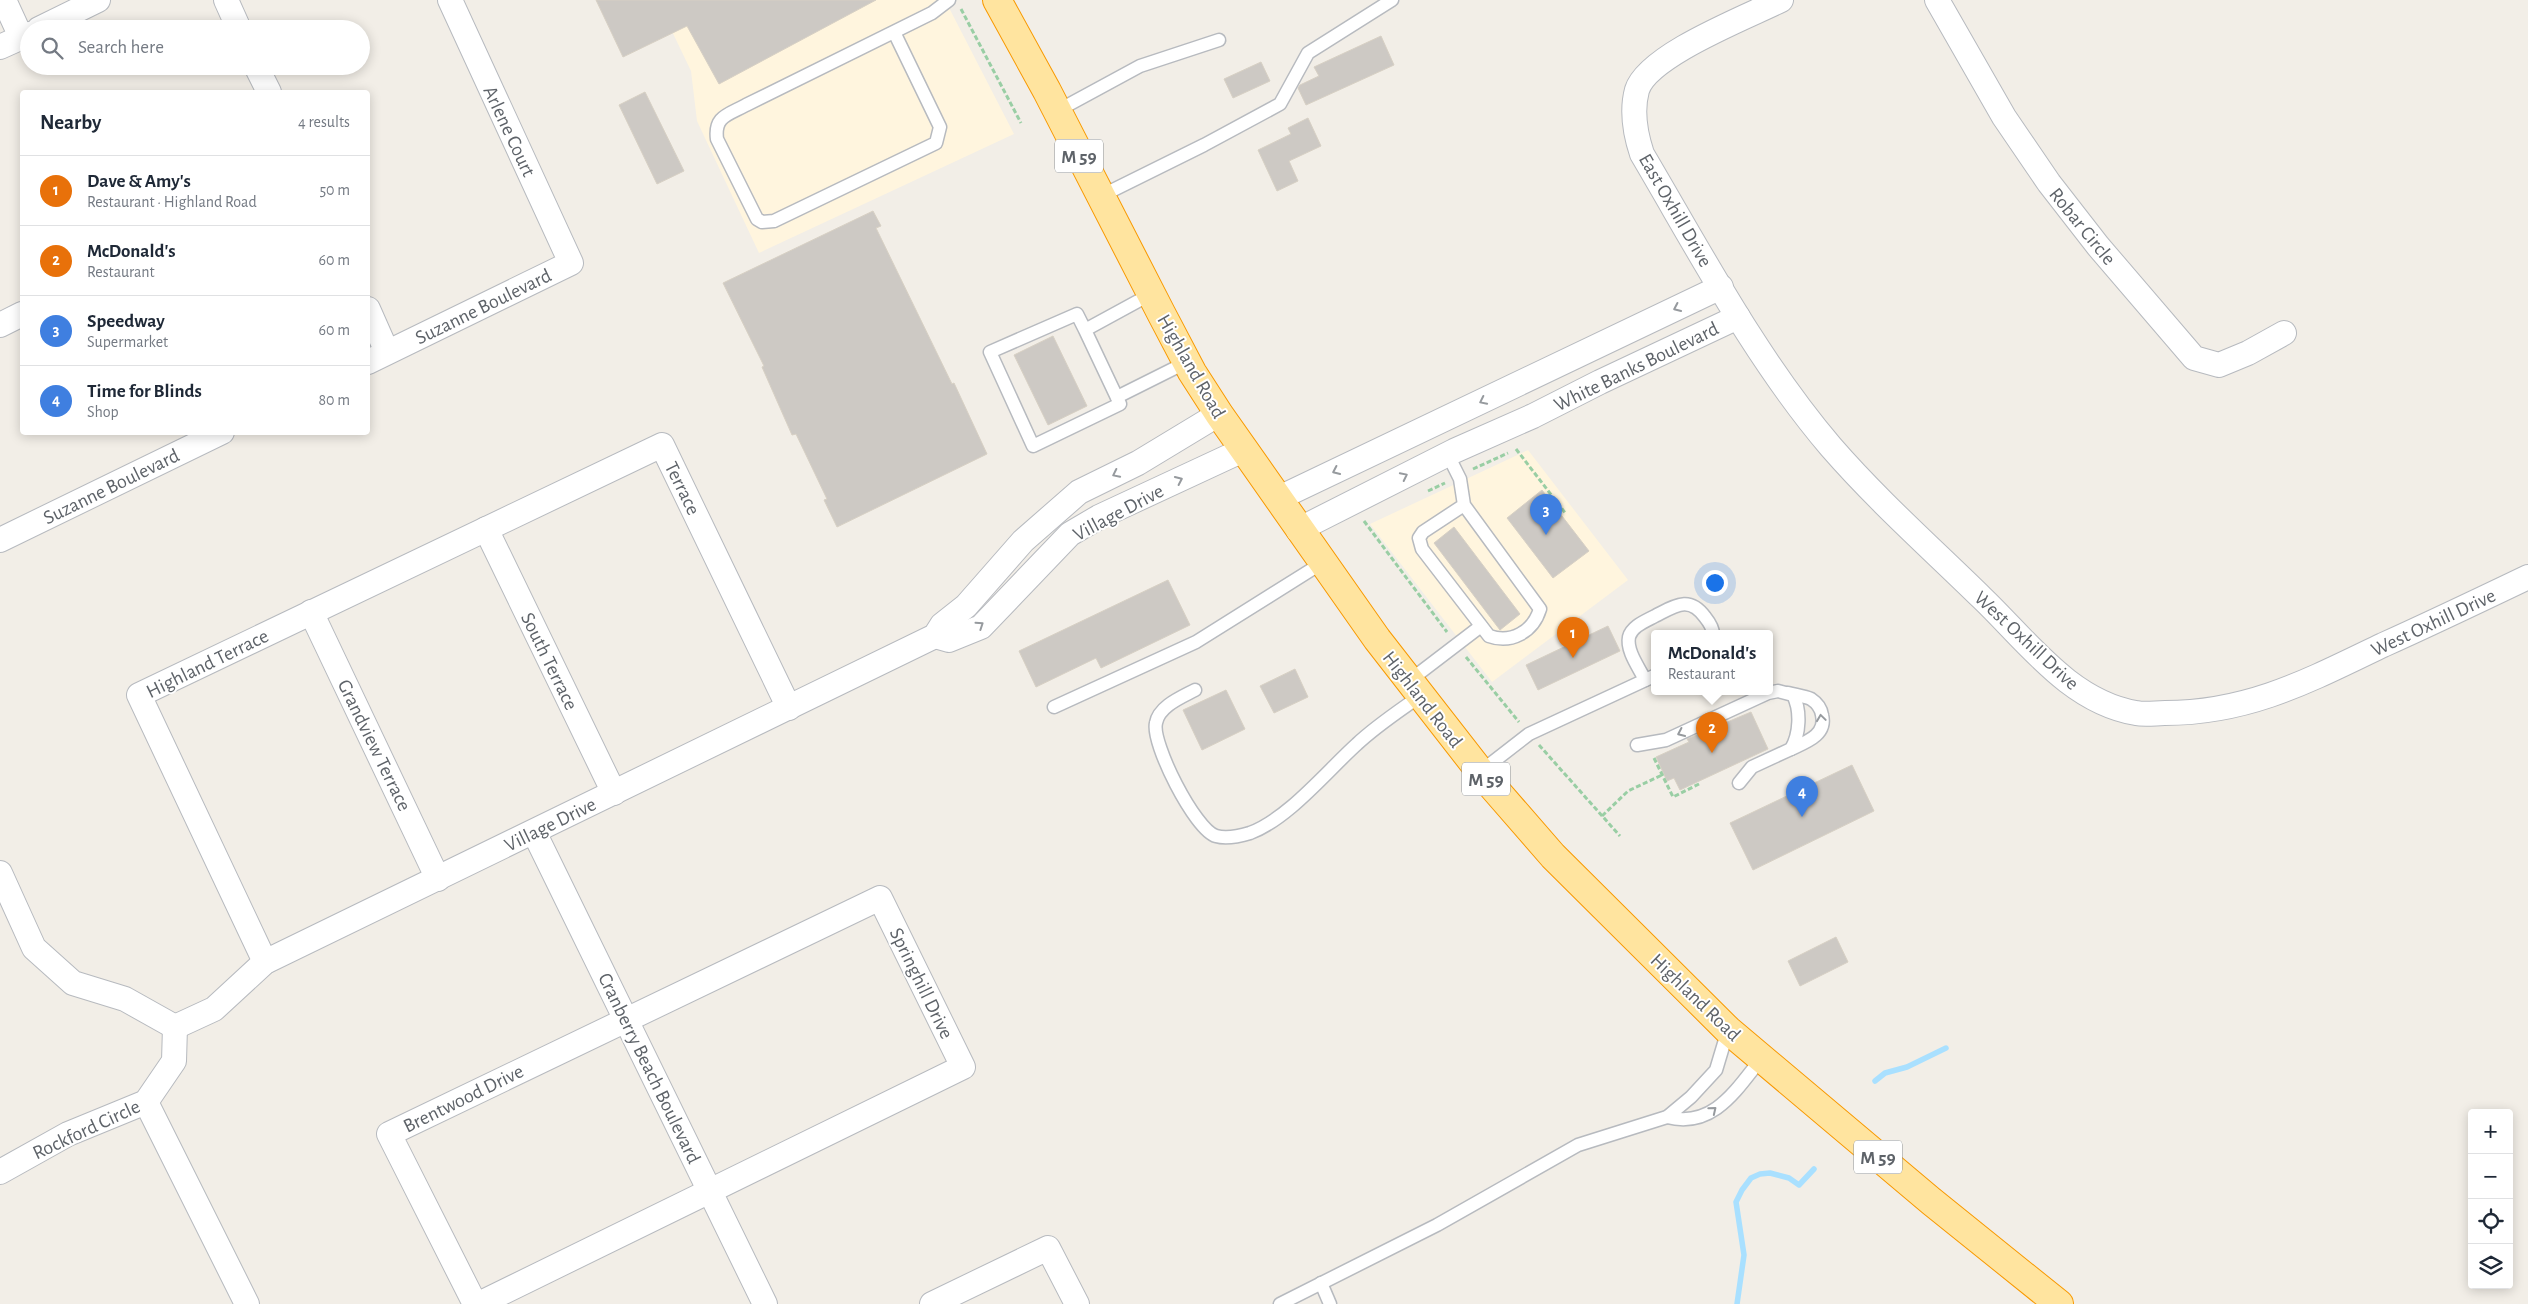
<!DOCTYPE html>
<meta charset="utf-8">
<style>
:root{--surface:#fff;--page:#f6f6f7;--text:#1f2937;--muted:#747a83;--line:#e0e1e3;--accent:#fb2523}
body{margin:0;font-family:"Alegreya Sans",sans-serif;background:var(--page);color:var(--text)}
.controls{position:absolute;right:15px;bottom:15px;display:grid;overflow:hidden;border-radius:5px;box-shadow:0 2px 12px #0003}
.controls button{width:45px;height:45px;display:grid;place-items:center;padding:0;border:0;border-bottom:1px solid var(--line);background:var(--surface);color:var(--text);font:25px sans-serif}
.you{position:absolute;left:1714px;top:582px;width:18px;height:18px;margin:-12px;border:4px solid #fff;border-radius:50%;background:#1a73e8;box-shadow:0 0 0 8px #1a73e833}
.badge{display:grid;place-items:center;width:32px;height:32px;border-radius:50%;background:var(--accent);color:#fff;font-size:16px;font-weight:700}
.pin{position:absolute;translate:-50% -41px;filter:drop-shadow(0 1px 2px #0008)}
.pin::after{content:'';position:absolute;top:26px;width:18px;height:15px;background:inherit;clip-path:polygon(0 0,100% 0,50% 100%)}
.popup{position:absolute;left:1651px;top:630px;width:122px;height:65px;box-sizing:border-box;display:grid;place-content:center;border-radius:5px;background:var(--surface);filter:drop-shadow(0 1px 4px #0005);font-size:16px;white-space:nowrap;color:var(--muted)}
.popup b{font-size:19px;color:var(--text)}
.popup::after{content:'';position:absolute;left:50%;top:100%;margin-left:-10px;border:10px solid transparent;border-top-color:var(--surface)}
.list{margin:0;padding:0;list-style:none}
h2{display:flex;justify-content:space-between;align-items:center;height:65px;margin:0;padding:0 20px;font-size:21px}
h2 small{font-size:16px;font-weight:400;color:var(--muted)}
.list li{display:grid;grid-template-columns:32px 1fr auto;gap:15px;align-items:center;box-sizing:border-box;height:70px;padding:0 20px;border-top:1px solid var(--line)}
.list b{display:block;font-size:19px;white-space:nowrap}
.list p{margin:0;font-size:16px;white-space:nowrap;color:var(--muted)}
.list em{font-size:16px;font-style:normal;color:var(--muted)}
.icon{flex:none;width:28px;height:28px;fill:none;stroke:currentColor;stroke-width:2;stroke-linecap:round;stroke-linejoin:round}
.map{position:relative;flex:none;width:2528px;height:1304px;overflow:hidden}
.search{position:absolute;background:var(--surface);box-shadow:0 2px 12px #0003;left:20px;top:20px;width:350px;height:55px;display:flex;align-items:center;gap:12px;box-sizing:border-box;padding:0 18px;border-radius:28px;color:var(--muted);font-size:19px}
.panel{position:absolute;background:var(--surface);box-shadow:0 2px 12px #0003;left:20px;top:90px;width:350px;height:345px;border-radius:5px}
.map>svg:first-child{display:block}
</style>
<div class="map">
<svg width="2528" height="1304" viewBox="0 0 2528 1304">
<rect width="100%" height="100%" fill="#f2eee7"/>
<g fill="#fff5de">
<polygon points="657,0 945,0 1014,134 759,253 697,121 691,71"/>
<polygon points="1528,450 1628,580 1492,682 1370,524"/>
</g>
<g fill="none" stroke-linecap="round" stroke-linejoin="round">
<g stroke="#a9e0ff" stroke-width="5.5">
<polyline points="1875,1081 1885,1073 1907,1067 1946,1048"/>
<polyline points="1737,1304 1744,1255 1736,1202 1742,1190 1751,1178 1760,1174 1770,1173 1789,1178 1799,1185 1814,1169"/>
</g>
</g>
<g fill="#cdc9c4" stroke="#d7d0c4">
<polygon points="596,0 876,0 719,84 687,26 623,57"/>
<polygon points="1381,36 1394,65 1306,105 1298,88 1300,85 1319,76 1314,67"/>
<polygon points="1261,62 1270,81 1233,98 1224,79"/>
<polygon points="645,92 684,171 657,184 619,105"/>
<polygon points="1308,118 1321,146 1289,161 1298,181 1277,191 1258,150 1291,134 1288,128"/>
<polygon points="873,211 881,226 876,228 952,384 954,383 987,454 837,527 824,500 827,499 796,434 792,435 762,367 764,366 723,283"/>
<polygon points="1053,336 1087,406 1048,425 1014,355"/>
<polygon points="1542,490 1589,551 1553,578 1507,518"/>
<polygon points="1454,527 1520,614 1500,630 1434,543"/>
<polygon points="1168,580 1190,625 1101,668 1096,658 1036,687 1019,651"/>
<polygon points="1608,626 1620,651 1538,690 1526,665"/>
<polygon points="1295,669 1308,697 1274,713 1260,686"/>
<polygon points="1226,690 1245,729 1202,750 1183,710"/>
<polygon points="1751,712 1768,749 1680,790 1674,778 1667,781 1656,757 1689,742 1687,739"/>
<polygon points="1852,765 1874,811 1753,870 1730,823"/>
<polygon points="1836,937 1848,962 1800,986 1788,961"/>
</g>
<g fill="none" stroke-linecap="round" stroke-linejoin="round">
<defs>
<g id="service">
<path d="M894,32L940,127L936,143L774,221L762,222L757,219L717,139C714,116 728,115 746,105L932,13L949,0"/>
<polyline points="1057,111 1140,66 1219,40"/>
<polyline points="1099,197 1204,145 1280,104 1308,53 1392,0"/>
<polyline points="1085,330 1077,314 990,352 1033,446 1120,404 1085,330 1151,294"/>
<polyline points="1117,397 1187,362"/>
<path d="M1448,455L1460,479L1464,505L1540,609C1533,632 1511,644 1489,636L1422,549L1419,538L1423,532L1464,505"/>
<path d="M1645,680C1640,669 1626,651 1629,637C1632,626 1646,621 1655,616C1675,606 1689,595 1705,617C1709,622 1713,628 1713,634"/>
<polyline points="1409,681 1481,626"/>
<path d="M1195,690C1182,697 1159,706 1156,723C1151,743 1195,830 1216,836C1226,839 1240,836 1250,833C1288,819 1327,771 1357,744C1376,726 1399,711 1420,696"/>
<path d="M1788,693C1795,695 1804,696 1811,699C1817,703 1821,708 1822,715C1827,735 1806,742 1791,749"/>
<polyline points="1054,707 1196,642 1322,563"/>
<path d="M1637,745L1666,740L1768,693L1778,691L1793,695C1801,710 1800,734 1791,749L1752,767L1739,783"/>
<polyline points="1480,772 1529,734 1654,676"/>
<path d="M1667,1117C1713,1129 1736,1090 1761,1059"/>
<polyline points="1321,1283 1330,1304"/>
<polyline points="1280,1304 1437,1225 1578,1145 1667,1117 1691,1097 1716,1070 1728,1030"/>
</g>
<g id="minor">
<polyline points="4,0 21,37"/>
<polyline points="226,0 239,29"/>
<path d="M1781,0C1747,17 1648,55 1637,90C1631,112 1635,133 1642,154C1701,254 1756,359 1831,447C1878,501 1931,548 1982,598C2027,641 2070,702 2136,713C2145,715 2156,713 2165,713C2249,713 2310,680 2383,645C2432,623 2480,600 2528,577"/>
<polyline points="1937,0 2004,117 2049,183 2098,246 2194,358 2219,365 2248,353 2284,333"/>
<polyline points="39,29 98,0"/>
<polyline points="0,47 29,34"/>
<polyline points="256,66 269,92"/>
<polyline points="368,309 387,352"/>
<polyline points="0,325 22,314"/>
<polyline points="368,362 571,263 450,0"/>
<polyline points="1277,499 1721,287"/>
<polyline points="486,529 614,793"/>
<polyline points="1298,530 1454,451 1533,416 1600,382 1738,317"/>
<polyline points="0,540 222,432"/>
<polyline points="311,612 438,879"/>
<polyline points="935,636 949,640 981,627 1070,534 1099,517 1243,450"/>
<polyline points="534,832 765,1304"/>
<polyline points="0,873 34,948 73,983 125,999 175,1027"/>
<polyline points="265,962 139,695 662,445 789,708"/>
<polyline points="175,1027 214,1009 265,962 935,636 942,625 966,606 1023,541 1079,492 1138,463 1219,414"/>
<polyline points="146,1102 247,1304"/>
<polyline points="0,1172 68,1134 146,1102 174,1061 175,1027"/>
<polyline points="475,1304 389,1134 880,898 963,1067 479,1304"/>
<polyline points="932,1304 1048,1248 1077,1304"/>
</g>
<polyline id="trunk" points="997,0 1047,91 1161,313 1192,372 1219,414 1377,639 1486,779 1553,856 1728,1030 1931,1201 2059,1304"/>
</defs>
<use href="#service" stroke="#b7babf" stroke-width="15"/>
<use href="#minor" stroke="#b7babf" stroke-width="26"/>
<use href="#trunk" stroke="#f89900" stroke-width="30"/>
<g stroke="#99cea4" stroke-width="3" stroke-dasharray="5 2.5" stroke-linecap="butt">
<polyline points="961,9 1021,123"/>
<polyline points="1516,449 1566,514"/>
<polyline points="1473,469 1508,453"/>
<polyline points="1428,491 1445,483"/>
<polyline points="1364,521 1447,632"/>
<polyline points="1466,657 1519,722"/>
<polyline points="1539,745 1620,836"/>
<polyline points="1654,758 1673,797 1701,783"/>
<polyline points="1602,816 1628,791 1662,775"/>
</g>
<use href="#service" stroke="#fff" stroke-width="12"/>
<use href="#minor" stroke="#fff" stroke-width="24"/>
<use href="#trunk" stroke="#ffe49f" stroke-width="28"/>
</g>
<defs><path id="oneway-chevron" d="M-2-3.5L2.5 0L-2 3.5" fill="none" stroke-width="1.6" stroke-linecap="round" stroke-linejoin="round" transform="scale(1.25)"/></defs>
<g stroke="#969a9e">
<use href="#oneway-chevron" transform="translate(1677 308) rotate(155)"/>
<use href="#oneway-chevron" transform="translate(1483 401) rotate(154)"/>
<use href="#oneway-chevron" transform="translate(1336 471) rotate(155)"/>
<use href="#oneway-chevron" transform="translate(1116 474) rotate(154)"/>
<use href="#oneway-chevron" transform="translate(1404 476) rotate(-26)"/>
<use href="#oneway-chevron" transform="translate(1179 480) rotate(-25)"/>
<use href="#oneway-chevron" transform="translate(980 625) rotate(-34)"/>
<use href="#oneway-chevron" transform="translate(1821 718) rotate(-98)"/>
<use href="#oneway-chevron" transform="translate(1681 733) rotate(155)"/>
<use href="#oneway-chevron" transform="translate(1713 1110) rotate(-39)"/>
</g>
<g text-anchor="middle" stroke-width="4" stroke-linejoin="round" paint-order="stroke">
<g fill="#fff" stroke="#8e9296" stroke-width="1">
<rect x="1055" y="139.5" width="48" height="33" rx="4"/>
<rect x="1462" y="762.5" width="48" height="33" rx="4"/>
<rect x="1854" y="1140.5" width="48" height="33" rx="4"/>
</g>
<g font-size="19" font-weight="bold" fill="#5e6369">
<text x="1079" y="163">M 59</text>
<text x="1486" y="786">M 59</text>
<text x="1878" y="1164">M 59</text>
</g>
<g font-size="20" fill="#5e6369" stroke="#fff">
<text transform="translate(510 131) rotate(65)" y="7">Arlene Court</text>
<text transform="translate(1676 210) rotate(60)" y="7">East Oxhill Drive</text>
<text transform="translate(2083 226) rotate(51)" y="7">Robar Circle</text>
<text transform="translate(483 306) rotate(-26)" y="7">Suzanne Boulevard</text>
<text transform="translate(1192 366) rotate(60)" y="7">Highland Road</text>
<text transform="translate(1636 366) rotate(-26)" y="7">White Banks Boulevard</text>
<text transform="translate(111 486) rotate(-26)" y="7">Suzanne Boulevard</text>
<text transform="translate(683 488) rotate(64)" y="7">Terrace</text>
<text transform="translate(1118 512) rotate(-28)" y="7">Village Drive</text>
<text transform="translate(2433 622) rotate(-25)" y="7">West Oxhill Drive</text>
<text transform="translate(2027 640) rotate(43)" y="7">West Oxhill Drive</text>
<text transform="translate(550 661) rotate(64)" y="7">South Terrace</text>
<text transform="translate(207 663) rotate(-26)" y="7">Highland Terrace</text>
<text transform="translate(1423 699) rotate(52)" y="7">Highland Road</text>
<text transform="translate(375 745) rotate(64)" y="7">Grandview Terrace</text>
<text transform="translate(550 824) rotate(-26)" y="7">Village Drive</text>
<text transform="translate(922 983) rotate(64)" y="7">Springhill Drive</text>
<text transform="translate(1696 997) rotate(44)" y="7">Highland Road</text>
<text transform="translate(650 1068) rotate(64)" y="7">Cranberry Beach Boulevard</text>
<text transform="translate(463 1098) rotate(-26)" y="7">Brentwood Drive</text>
<text transform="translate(86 1129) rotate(-25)" y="7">Rockford Circle</text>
</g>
</g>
</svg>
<div class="controls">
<button>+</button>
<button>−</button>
<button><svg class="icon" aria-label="locate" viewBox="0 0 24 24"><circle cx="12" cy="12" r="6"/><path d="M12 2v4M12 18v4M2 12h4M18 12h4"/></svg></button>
<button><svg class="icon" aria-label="layers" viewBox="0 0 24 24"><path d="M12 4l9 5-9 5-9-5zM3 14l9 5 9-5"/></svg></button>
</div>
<div class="you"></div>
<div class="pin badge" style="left:1573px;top:658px;background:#e8710a">1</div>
<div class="pin badge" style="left:1712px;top:753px;background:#e8710a">2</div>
<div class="popup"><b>McDonald's</b>Restaurant</div>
<div class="pin badge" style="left:1546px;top:535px;background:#3f7fe0">3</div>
<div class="pin badge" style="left:1802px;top:817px;background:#3f7fe0">4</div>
<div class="search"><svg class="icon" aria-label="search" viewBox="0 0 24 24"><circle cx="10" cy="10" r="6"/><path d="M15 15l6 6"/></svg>Search here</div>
<section class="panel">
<h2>Nearby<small>4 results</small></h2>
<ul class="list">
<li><span class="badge" style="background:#e8710a">1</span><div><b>Dave &amp; Amy's</b><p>Restaurant · Highland Road</p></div><em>50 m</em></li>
<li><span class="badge" style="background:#e8710a">2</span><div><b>McDonald's</b><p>Restaurant</p></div><em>60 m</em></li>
<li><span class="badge" style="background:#3f7fe0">3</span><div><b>Speedway</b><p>Supermarket</p></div><em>60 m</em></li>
<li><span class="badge" style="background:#3f7fe0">4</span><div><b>Time for Blinds</b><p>Shop</p></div><em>80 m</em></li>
</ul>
</section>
</div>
